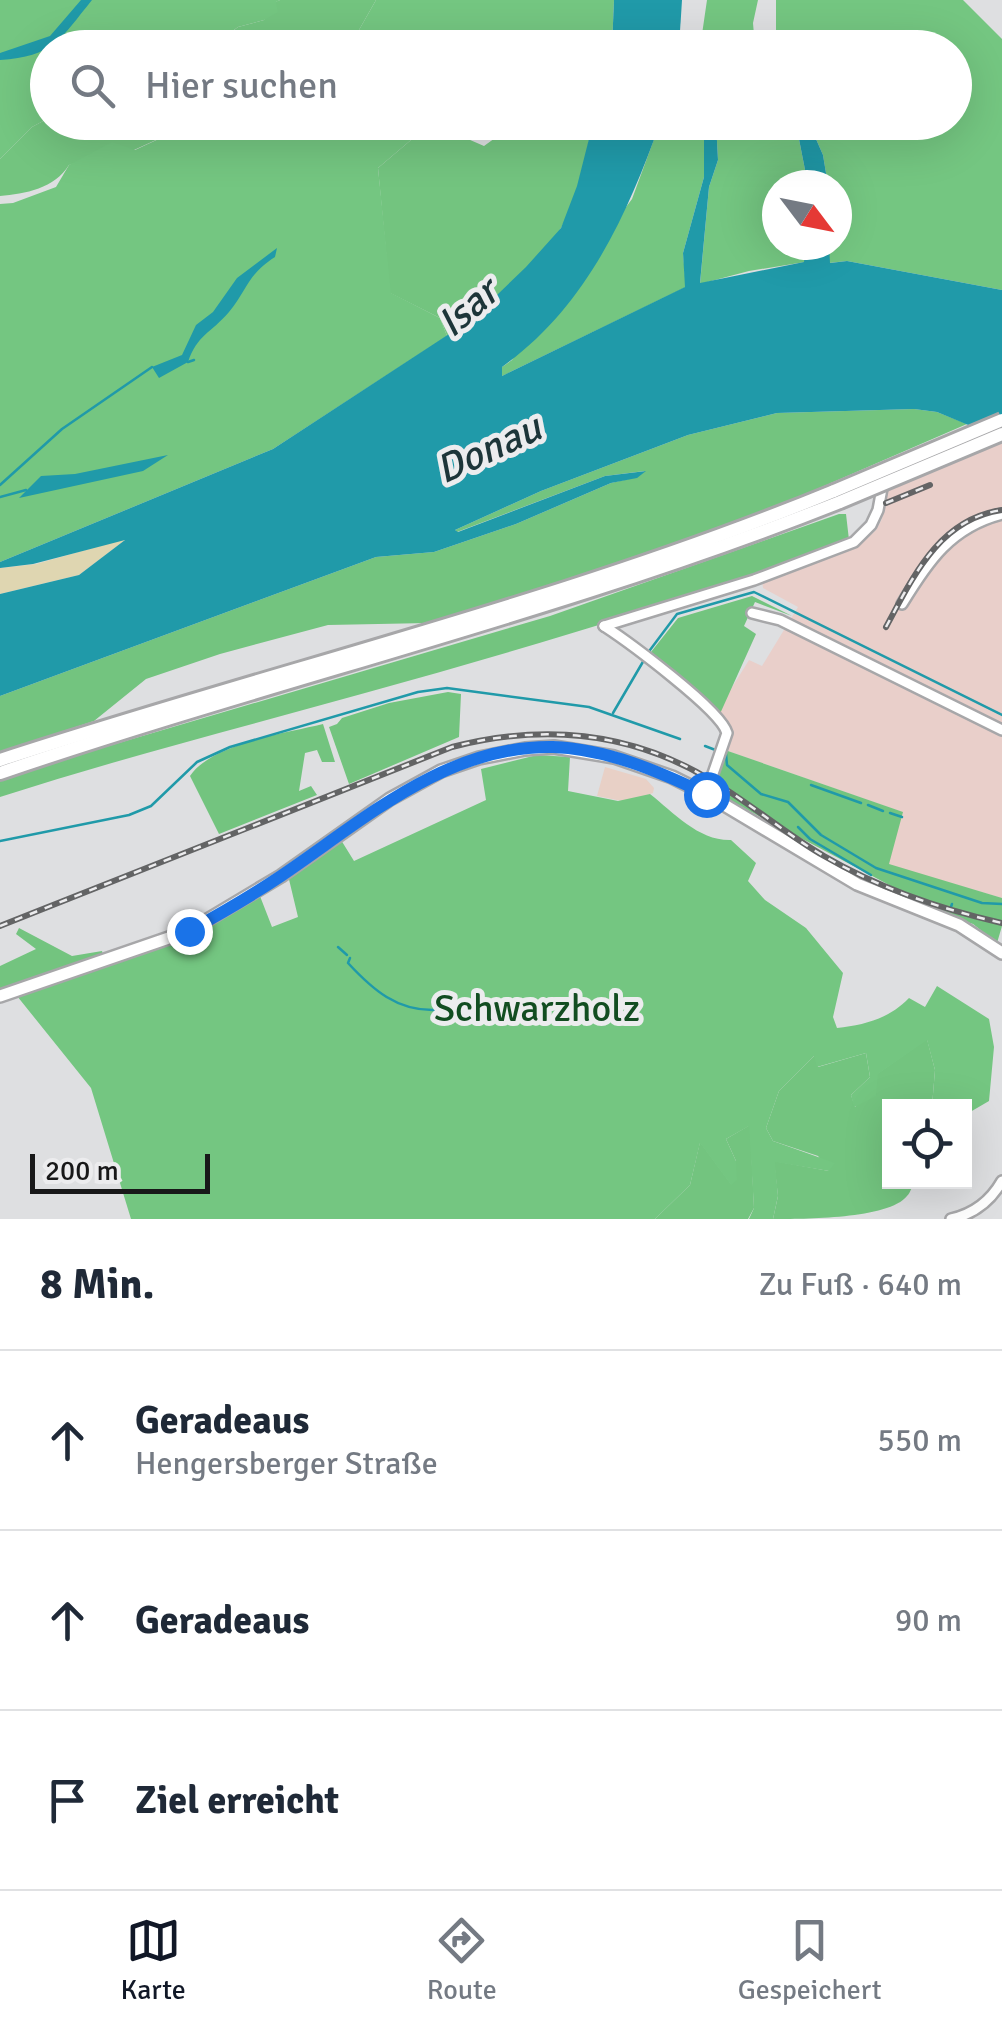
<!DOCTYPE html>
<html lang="de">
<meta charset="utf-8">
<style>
:root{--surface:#fff;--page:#f2f2f3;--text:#1f2937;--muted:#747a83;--line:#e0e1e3;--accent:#111827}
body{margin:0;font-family:Signika,sans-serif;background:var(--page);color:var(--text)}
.controls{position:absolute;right:30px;bottom:30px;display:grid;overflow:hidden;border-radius:0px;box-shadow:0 10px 40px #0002}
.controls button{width:90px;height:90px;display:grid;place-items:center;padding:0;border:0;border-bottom:2px solid var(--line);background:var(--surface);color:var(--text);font:50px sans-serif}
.compass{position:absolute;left:762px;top:170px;width:90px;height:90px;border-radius:50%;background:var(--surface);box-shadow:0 10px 40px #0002;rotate:122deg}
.scale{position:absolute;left:30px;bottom:25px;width:180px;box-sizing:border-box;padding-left:10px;border:5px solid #181819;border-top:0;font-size:28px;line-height:35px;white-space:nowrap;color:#181819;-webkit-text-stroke:8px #ececee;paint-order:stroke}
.stop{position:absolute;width:30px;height:30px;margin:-22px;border:8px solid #1a73e8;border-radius:50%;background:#fff}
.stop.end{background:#1a73e8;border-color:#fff;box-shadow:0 2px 10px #0008}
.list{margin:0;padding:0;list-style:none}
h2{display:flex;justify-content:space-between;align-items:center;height:130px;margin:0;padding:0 40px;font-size:42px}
h2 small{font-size:32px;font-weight:400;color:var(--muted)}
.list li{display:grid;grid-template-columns:65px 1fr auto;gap:30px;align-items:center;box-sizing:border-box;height:180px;padding:0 40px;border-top:2px solid var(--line)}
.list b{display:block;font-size:38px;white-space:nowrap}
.list p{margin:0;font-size:32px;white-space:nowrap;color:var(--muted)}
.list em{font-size:32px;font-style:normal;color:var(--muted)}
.icon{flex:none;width:55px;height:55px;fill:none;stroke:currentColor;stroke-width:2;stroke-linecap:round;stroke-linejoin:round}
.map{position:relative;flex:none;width:1002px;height:1219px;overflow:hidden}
.search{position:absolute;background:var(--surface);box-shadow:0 10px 40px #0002;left:30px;right:30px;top:30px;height:110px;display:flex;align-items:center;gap:25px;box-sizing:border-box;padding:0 35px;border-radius:55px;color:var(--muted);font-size:38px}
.sheet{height:670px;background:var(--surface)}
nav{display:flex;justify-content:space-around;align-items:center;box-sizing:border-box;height:140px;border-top:2px solid var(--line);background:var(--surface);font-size:28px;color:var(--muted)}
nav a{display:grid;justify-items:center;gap:5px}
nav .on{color:var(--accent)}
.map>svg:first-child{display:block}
</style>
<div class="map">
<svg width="1002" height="1219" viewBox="0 0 1002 1219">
<rect width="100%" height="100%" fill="#dedfe1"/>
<polygon fill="#e8d0c6" points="605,767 646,779 654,788 653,793 627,802 597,796"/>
<polygon fill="#e9cfca" points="1002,443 1002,898 888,865 902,812 725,750 728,726 718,710 749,660 762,666 798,607 763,588 762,580 856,548 876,530 882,519 886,491"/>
<g fill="#73c47f">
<polygon points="280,0 376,0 351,44 345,47 211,48 238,27 264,20 275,2"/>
<path d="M47,119L48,122L193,123L134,150L69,165C55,188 25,194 0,196V159L32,127Z"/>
<path d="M431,123L484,146L516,123H593C585,156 579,197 561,228C539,263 482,313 447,336L440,318L390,293L378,168Z"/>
<polygon points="914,409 937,412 967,424 755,516 623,563 428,623 328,625 220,654 146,679 94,721 0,752 0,696 376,557 434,552 516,524 611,483 637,477 645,471 605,476 457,532 455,530 541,491 688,435 777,413"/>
<path d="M839,514H846L849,540C691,599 528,648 365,693C243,727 121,758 0,797V781L61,760L550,616Z"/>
<polygon points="752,596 792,616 755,602 744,626 756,634 719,716 651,652 678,618"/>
<polygon points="448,692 461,694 459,737 349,784 329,727 337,724 342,718 389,703"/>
<path d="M323,724L335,762H322L317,750L305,753L299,791L311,786L317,795L219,834L190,776C211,744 286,733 323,724Z"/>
<polygon points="725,750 903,812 889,864 1002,898 1002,926 997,943 973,924 942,913 710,790 721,768"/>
<polygon points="19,928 72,956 102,951 103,955 0,989 0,966 36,949 16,934"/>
<path d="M927,1039L935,1070L932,1106H890V1182H914C912,1186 911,1192 907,1196C889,1219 803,1219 773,1219L778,1196L774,1161L829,1171L818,1156L773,1141L766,1128L779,1091L815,1055L818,1067L866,1053L870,1077L851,1095L855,1107L877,1074Z"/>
<polygon points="750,1125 754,1208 748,1219 655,1219 690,1185 700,1142 731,1184 736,1161 726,1139"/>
</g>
<g fill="#74c681">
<polygon points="0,0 280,0 276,2 278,12 264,20 238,27 211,47 48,48 47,119 32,127 0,159"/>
<polygon points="376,0 614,0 612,47 345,47 351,44"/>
<polygon points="707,0 758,0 753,23 755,47 700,48"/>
<polygon points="776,0 963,0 1002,39 1002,290 847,261 829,263 829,245 837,245 837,185 828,185 823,155 809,123 954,122 954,48 776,47"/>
<polygon points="193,123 431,123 378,168 391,293 440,318 447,336 273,449 0,562 0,204 13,203 56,187 69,165 112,142 135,150"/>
<polygon points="660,123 704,123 704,177 683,253 686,287 502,376 502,367 512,360 632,199"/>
<polygon points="716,123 791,123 798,134 808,185 777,185 777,245 806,245 805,262 749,271 700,284 709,187 718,160"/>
<path d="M537,755L570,757L568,791L618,801L650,794C674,813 699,841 731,840L756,863L748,881L765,900L806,928L843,973L833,1017L837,1028C865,1025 890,1018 909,998L925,1007L937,986L989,1019L994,1047L989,1101L965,1115L964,1106H932L935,1070L927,1040L878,1074L876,1096L854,1107L851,1095L870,1077L866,1053L817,1067L814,1056L779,1091L766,1128L773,1141L835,1163L829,1171L775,1162L778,1196L773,1219H749L754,1208L749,1126L726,1139L736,1161L737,1180L731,1185L700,1143L690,1185L655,1219H131L91,1088L13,991L190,931L258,891L272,927L298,917L287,871L341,840L354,861L486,800L481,769Z"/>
</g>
<polygon fill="#dfd6b1" points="128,538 79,575 0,594 0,568 36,564"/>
<g fill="#209aa9">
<path d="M81,0H92C61,38 53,57 0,60V53L50,36Z"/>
<polygon points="614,0 682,0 679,47 612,47"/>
<path d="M593,123H660C627,216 585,308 502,367V376L685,287L683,253L704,177V123H716L718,160L709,187L700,283L804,262L806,245H829L830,263L847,261L1002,290V439L937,412L914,409L777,413L688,435L541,491L455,530L458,532L605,476L646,471L637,478L611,483L516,524L434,552L376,557L0,696V594L79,575L125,540L33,564L0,568V562L273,449L472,319L526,267L561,228L577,186Z"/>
<polygon points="791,123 809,123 823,155 828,185 808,185 798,134"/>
<path d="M277,248L275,257C247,275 248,289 229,312C211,333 197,335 188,362L159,378L152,367L182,355L196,325L213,312L237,278Z"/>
<polygon points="168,455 143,471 19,498 41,476 75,474"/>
</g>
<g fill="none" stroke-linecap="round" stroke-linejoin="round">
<g stroke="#209aa9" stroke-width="2.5">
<polyline points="188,362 194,360"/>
<polyline points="0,485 62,429 152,367"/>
<polyline points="0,497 26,490"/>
<polyline points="650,650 677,614 754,592 1002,715"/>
<polyline points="613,713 644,660"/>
<polyline points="705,746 718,751"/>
<polyline points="726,754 727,765 761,794 788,802 821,835 876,868 982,903 1002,904"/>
<polyline points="811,785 861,803"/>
<polyline points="868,805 883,811"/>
<polyline points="890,813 902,817"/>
<polyline points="798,827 810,839 871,875"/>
<polyline points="0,841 129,815 151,806 197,762 230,747 418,692 447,688 589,707 680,739"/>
<polyline points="951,907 952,904"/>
<polyline points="338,947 347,955"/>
<path d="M350,958L348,963C373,990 397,1011 435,1010"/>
</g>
<defs>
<g id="minor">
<path d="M902,604C928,561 951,527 1002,514"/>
<polyline points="752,613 780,620 1002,730"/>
<polyline points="604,626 754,580 854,542 871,525 878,510 883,483"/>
<path d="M604,626C627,641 721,710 727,733L706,794"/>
<path d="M951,1219C974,1214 990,1202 1002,1181"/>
</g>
<polyline id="major" points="0,996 189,931 281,876 390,799 441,771 479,758 525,749 554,747 614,757 672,777 706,794 857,884 959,925 1002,953"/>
<g id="highway">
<path d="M0,760C278,669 564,602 834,491"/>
<path d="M0,773C279,678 566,611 840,502"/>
</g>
</defs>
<use href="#minor" stroke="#a7a7a9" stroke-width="14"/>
<use href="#major" stroke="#a7a7a9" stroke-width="16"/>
<use href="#highway" stroke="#a7a7a9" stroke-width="18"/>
<use href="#minor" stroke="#fff" stroke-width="9"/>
<use href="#major" stroke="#fff" stroke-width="11"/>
<use href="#highway" stroke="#fff" stroke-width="12"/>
<defs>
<g id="rail">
<polyline points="886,503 930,485"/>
<path d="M886,627C913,577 939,519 1002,510"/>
<path d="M0,926L452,747C541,724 629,731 709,779C749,802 784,833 824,856C879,888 940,909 1002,923"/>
</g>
</defs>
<use href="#rail" stroke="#636465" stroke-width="6"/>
<use href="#rail" stroke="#ececee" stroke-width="2.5" stroke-dasharray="8" stroke-linecap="butt"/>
<defs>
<g id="highway-bridge">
<polyline points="834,491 1002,420"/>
<polyline points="840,502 1002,434"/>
</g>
</defs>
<use href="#highway-bridge" stroke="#a7a7a9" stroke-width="18" stroke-linecap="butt"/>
<use href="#highway-bridge" stroke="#fff" stroke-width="12"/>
</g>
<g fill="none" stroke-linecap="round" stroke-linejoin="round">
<path stroke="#1a73e8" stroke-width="12" d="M189,931C220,914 251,896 281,876C364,820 446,745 553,747C607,749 658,771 706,794"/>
</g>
<g text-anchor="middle" stroke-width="10" stroke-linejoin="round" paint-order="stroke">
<g font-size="38" fill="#124d21" stroke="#ececee">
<text x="537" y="1021">Schwarzholz</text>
</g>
<g font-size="40" font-style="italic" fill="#1d3539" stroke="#ececee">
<text transform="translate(467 307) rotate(-41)" y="14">Isar</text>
<text transform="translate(488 448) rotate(-25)" y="14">Donau</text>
</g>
</g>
</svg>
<div class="controls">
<button><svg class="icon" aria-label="locate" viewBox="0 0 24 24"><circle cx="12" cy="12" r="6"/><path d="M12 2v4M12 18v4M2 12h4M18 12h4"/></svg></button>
</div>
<svg class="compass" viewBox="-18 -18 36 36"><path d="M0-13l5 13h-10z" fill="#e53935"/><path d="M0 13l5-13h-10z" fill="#747a83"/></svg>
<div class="scale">200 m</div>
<div class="stop" style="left:706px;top:794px"></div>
<div class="stop end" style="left:189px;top:931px"></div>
<div class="search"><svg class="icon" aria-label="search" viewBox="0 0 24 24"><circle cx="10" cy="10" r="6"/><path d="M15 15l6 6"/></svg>Hier suchen</div>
</div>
<section class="sheet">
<h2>8 Min.<small>Zu Fuß · 640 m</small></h2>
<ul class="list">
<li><svg class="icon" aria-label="ahead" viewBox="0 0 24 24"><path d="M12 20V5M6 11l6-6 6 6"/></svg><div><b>Geradeaus</b><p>Hengersberger Straße</p></div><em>550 m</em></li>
<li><svg class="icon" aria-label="ahead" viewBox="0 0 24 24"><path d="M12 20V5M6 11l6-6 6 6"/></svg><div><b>Geradeaus</b></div><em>90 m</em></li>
<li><svg class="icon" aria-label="arrive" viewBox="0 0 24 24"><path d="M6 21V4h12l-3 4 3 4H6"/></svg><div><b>Ziel erreicht</b></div></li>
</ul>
</section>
<nav>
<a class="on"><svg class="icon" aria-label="map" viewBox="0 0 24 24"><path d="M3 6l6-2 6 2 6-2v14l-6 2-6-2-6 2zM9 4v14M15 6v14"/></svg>Karte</a>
<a><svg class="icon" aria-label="directions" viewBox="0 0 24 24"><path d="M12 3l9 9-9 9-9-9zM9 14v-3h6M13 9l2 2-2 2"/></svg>Route</a>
<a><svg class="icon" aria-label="saved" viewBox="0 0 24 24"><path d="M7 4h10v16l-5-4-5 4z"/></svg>Gespeichert</a>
</nav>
